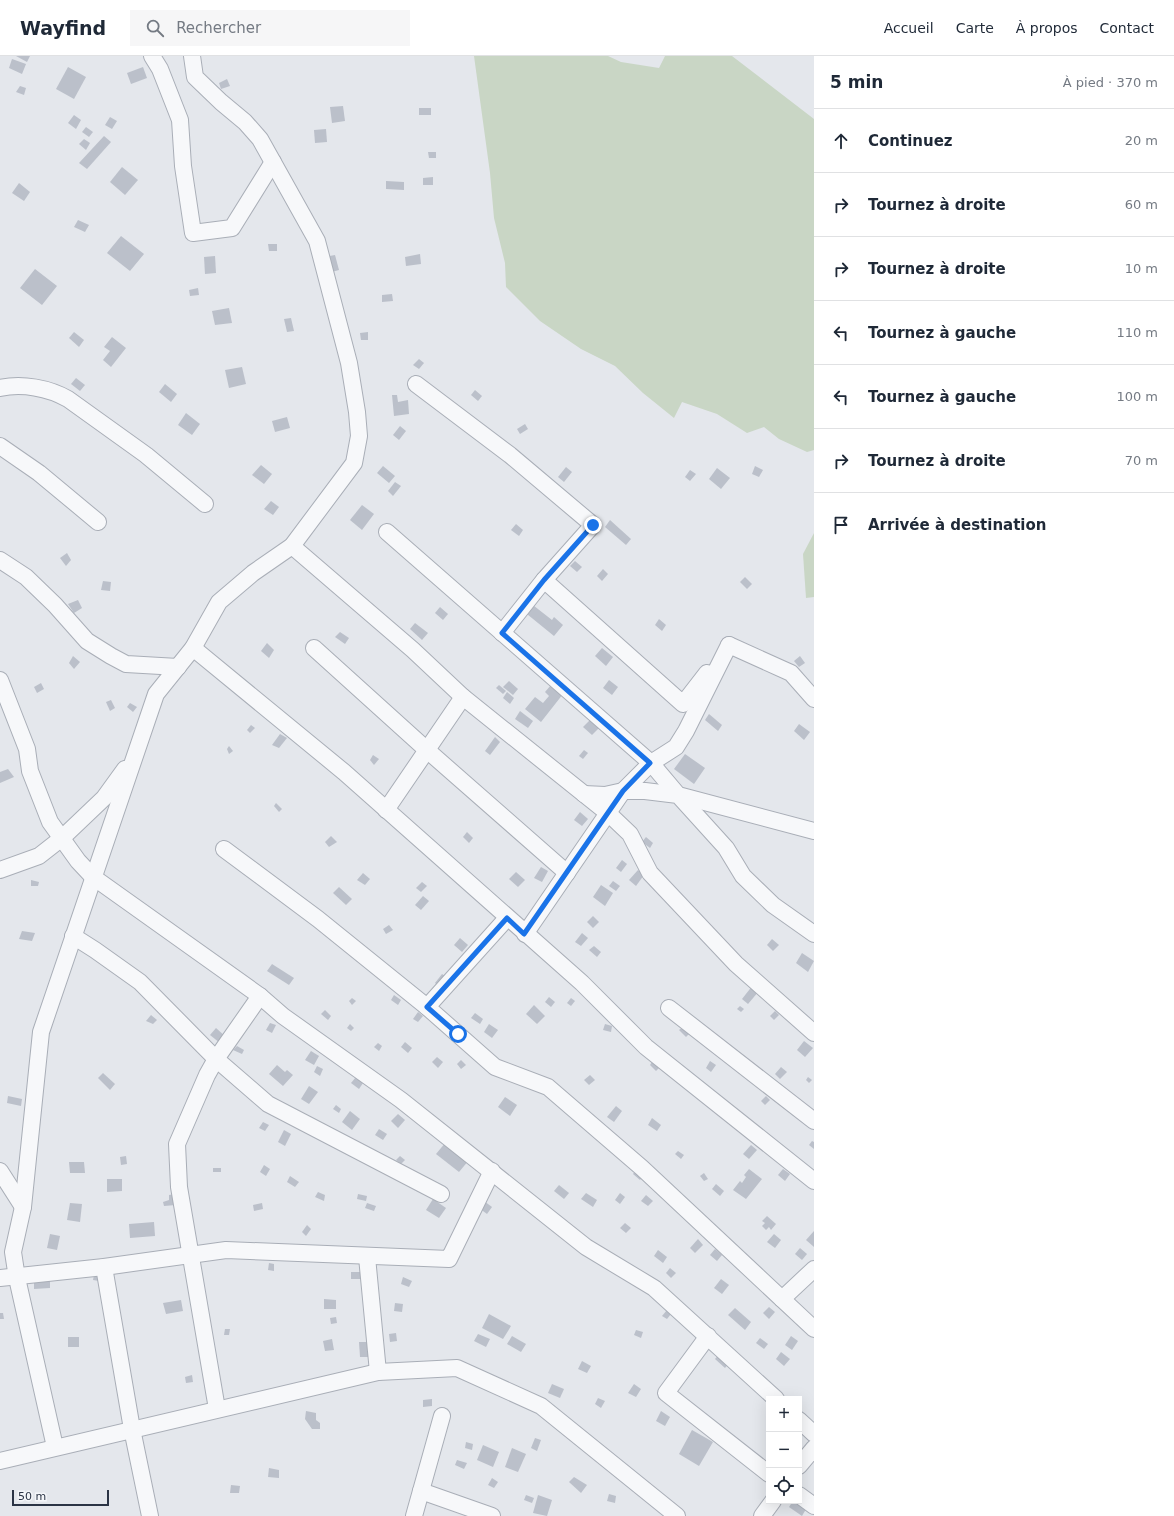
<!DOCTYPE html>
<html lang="fr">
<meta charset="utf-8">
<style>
:root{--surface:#fff;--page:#f6f6f7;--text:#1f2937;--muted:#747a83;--line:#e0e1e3}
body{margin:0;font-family:"DejaVu Sans",sans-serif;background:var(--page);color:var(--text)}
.controls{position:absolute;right:12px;bottom:12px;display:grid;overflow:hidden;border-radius:0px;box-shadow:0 4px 16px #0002}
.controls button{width:36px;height:36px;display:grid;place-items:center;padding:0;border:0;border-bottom:1px solid var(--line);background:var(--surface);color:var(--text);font:20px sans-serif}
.scale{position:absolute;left:12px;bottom:10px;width:97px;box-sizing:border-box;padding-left:4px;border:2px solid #2b3445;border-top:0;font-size:11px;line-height:14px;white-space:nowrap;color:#2b3445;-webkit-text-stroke:3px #f4f6f9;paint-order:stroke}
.stop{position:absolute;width:12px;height:12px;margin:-9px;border:3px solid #1a73e8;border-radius:50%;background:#fff}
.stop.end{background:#1a73e8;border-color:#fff;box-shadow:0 1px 4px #0008}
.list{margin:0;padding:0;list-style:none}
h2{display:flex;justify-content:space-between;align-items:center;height:52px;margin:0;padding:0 16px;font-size:17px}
h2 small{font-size:13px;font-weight:400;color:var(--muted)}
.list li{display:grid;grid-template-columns:26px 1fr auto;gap:12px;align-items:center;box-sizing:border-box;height:64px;padding:0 16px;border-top:1px solid var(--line)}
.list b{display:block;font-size:15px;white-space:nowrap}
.list em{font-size:13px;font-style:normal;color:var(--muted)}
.icon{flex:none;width:22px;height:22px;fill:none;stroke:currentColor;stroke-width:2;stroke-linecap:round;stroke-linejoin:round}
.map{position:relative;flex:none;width:814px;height:1460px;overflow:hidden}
header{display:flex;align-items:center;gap:24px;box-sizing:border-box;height:56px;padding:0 20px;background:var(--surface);border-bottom:1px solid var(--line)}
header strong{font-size:19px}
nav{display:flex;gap:22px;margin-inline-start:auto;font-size:14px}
.search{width:280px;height:36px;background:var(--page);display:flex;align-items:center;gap:10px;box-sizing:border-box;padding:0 14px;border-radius:0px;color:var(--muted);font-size:15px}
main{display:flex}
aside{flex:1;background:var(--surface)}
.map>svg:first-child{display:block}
</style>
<header>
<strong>Wayfind</strong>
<div class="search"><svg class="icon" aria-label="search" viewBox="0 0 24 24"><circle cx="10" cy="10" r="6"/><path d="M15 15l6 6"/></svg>Rechercher</div>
<nav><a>Accueil</a><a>Carte</a><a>À propos</a><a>Contact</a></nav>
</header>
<main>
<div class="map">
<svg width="814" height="1460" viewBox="0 0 814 1460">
<rect width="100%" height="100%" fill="#e4e7ec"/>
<g fill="#c9d6c5">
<polygon points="474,0 608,0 621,6 659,12 665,0 732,0 814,63 814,394 807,396 779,383 764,371 747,377 717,358 682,346 674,362 643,337 615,310 581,293 540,265 506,231 505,207 494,162 490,117"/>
<polygon points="814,477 814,541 806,542 803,498"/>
</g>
<g fill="#bbc0ca">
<polygon points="16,0 30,0 27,6"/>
<polygon points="12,3 26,8 22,18 9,12"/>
<polygon points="68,11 86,21 74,43 56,33"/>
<polygon points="143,11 147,22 131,28 127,17"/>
<polygon points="227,23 230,30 221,33 219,27"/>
<polygon points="20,30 26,32 24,39 16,36"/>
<polygon points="343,50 345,65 332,67 330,51"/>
<rect x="419" y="52" width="12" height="7"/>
<polygon points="74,59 81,64 76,73 68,67"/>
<polygon points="110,61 117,65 112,73 105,69"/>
<polygon points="86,71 93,76 89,81 82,76"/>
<polygon points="326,73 327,86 315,87 314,74"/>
<polygon points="104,80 111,86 87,113 79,107"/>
<polygon points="84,83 90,87 86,94 79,88"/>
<polygon points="428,96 436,96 436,102 429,102"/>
<polygon points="122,111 138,124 125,139 110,126"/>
<polygon points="433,121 433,129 423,129 423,122"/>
<polygon points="386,125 404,126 404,134 386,133"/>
<polygon points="19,127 30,136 24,145 12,137"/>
<polygon points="78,164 89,169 85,176 74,171"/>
<polygon points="121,180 144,198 130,215 107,197"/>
<polygon points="268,188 277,188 277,195 269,195"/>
<polygon points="420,198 421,208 406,210 405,201"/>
<polygon points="335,199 339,214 328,217 324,201"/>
<polygon points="215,200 216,217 205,218 204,201"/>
<polygon points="35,213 57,230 42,249 20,232"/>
<polygon points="198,232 199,239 190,240 189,234"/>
<polygon points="392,238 393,245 382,246 382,239"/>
<polygon points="229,252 232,267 215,269 212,255"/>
<polygon points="291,262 294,275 287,276 284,263"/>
<polygon points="74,276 84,284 79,291 69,282"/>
<polygon points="368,276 368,284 361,284 360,277"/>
<polygon points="112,281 126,292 111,311 103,304 110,295 104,291"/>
<polygon points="419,303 424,307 419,313 413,309"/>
<polygon points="242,311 246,328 229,332 225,314"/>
<polygon points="76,322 85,329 80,335 71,328"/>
<polygon points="165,328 177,338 171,346 159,336"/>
<polygon points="475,334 482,340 478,345 471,339"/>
<polygon points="392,339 397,339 398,346 408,344 409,358 394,360"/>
<polygon points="186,357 200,368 192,379 178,369"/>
<polygon points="287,361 290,372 275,376 272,365"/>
<polygon points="525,368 528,373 520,378 517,373"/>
<polygon points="400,370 406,375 399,384 393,379"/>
<polygon points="261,409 272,418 264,428 252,419"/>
<polygon points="383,410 395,420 389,427 377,417"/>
<polygon points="755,410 763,414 759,421 752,418"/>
<polygon points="566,411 572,416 564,426 558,421"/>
<polygon points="717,412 730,422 721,433 709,423"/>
<polygon points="690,414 696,418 690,425 685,421"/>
<polygon points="395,426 401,430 393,440 388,435"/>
<polygon points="271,445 279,451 273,459 264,453"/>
<polygon points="362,449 374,458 362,474 350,464"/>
<polygon points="610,464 631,483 626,489 605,471"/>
<polygon points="516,468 523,474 519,480 511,474"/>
<polygon points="67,497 71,504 66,510 60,502"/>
<polygon points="575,505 582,511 577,516 570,510"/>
<polygon points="603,513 608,518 602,525 597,520"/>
<polygon points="745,521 752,528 747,533 740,526"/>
<polygon points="103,525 111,526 110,535 101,534"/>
<polygon points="78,544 82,552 74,557 68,548"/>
<polygon points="529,546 552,564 554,561 563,569 554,580 522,554"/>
<polygon points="440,551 448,558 443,564 435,557"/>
<polygon points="659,563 666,569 662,575 655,569"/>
<polygon points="415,567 428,577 422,584 410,573"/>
<polygon points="340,576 349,582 345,588 335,581"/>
<polygon points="267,587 274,594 269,602 261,595"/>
<polygon points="602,592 613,601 606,610 595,600"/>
<polygon points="73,600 80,606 74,613 69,607"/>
<polygon points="800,600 805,607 799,611 794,605"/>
<polygon points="609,624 618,631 612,639 603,632"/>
<polygon points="509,625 518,633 513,639 503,631"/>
<polygon points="41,627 44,633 37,637 34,631"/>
<polygon points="499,629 506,635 503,638 496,632"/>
<polygon points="551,629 563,638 541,666 525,653 535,641 543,647 549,640 545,636"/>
<polygon points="507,636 514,642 510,648 503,642"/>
<polygon points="111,644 115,652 110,655 106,646"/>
<polygon points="130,647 137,651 133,656 127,651"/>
<polygon points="520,655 533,665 528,672 515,663"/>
<polygon points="709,658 722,669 718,675 705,664"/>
<polygon points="592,662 601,670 592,679 583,671"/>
<polygon points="799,668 810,676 804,684 794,675"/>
<polygon points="251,669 255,672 250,677 247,674"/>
<polygon points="280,678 287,682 279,692 272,689"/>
<polygon points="495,681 500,686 490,699 485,695"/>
<polygon points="229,690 233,695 229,698 227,693"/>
<polygon points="584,694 588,697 583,703 579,700"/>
<polygon points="685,698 705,712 694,728 674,713"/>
<polygon points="373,699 379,703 374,709 370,704"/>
<polygon points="8,713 14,721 0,727 0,716"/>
<polygon points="276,747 282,753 279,756 274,750"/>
<polygon points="580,756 588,763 582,770 574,764"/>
<polygon points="467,776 473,782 469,787 463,781"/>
<polygon points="331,780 337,786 329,791 325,786"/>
<polygon points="646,781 653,787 650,792 642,786"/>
<polygon points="622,804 627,808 621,816 616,812"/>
<polygon points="541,811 548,815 542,826 534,822"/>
<polygon points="638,814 644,819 636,830 629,824"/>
<polygon points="516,816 525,824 518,831 509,823"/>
<polygon points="363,817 370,823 365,829 357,824"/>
<polygon points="31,824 39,826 38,830 31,830"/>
<polygon points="613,825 620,830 616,835 609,830"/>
<polygon points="422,826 427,830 421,836 416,832"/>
<polygon points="601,829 613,837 605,850 593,841"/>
<polygon points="339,831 352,843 346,849 333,837"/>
<polygon points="423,840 429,845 421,854 415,849"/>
<polygon points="593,860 599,866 593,872 587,866"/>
<polygon points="389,869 393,874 386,878 383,873"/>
<polygon points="22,875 35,877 32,885 19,883"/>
<polygon points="582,877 588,882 581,890 575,886"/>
<polygon points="460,882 468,889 462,896 454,889"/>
<polygon points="772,883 779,889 773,895 767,889"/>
<polygon points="594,890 601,896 597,901 589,894"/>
<polygon points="802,897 814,905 808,916 796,907"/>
<polygon points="272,908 294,922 289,929 267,915"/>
<polygon points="442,918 448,922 441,932 435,927"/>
<polygon points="753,929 759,935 748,948 742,943"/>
<polygon points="394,939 401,944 398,949 391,944"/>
<polygon points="549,941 555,946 551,951 545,946"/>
<polygon points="352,942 356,945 352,949 349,945"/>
<polygon points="571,942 575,945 571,950 567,947"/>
<polygon points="534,949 545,960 537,968 526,958"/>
<polygon points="740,950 744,953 741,956 737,953"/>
<polygon points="325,954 331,960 328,964 321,958"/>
<polygon points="775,955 779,959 774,964 770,960"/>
<polygon points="418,956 423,960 418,966 413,963"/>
<polygon points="475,957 483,963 480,968 471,962"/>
<polygon points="151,959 157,964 153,968 146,965"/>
<polygon points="270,967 276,969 272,977 266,974"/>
<polygon points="350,968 354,972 351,975 347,972"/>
<polygon points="489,968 498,974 492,982 484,976"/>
<polygon points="605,968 612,970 611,976 603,974"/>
<polygon points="683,971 690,977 686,981 679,974"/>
<polygon points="216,972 226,981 220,987 210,979"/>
<polygon points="804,985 813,992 805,1001 797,994"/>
<polygon points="405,986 412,992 408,997 401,991"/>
<polygon points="378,987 382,990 379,995 374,991"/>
<polygon points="237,990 244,994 242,998 233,994"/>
<polygon points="311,995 319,1000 314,1009 305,1004"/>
<polygon points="437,1001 443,1006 438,1012 432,1006"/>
<polygon points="461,1004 466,1009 461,1013 457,1008"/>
<polygon points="710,1005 716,1009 711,1016 706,1012"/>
<polygon points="652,1006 659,1012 656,1015 650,1009"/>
<polygon points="277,1009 285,1016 287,1014 293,1019 283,1030 269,1018"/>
<polygon points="317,1010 323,1013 320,1020 314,1016"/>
<polygon points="781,1011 787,1016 780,1023 775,1018"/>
<polygon points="103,1017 115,1028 110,1034 98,1022"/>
<polygon points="590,1019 595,1024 589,1029 584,1024"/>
<polygon points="356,1021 363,1027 359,1033 351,1027"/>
<polygon points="808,1021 812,1024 809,1027 806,1024"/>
<polygon points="309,1030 318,1036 309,1048 301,1043"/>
<polygon points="8,1040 22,1043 21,1050 7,1047"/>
<polygon points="766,1040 770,1044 765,1049 761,1045"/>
<polygon points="505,1041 517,1049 510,1060 498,1051"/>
<polygon points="336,1049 341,1053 339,1057 333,1053"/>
<polygon points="616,1050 622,1055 614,1066 607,1061"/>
<polygon points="350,1055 360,1063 352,1074 342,1066"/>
<polygon points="398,1058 405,1064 398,1072 391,1065"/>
<polygon points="652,1062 661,1069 657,1075 648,1069"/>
<polygon points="263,1066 269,1069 265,1075 259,1072"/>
<polygon points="379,1073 387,1078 383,1084 375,1079"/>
<polygon points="284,1074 291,1078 285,1090 278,1086"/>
<polygon points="812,1085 814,1086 814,1093 809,1089"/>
<polygon points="446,1086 469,1104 459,1116 436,1098"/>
<polygon points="751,1089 757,1094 749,1103 743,1098"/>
<polygon points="678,1095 684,1099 681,1103 675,1098"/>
<polygon points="126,1100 127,1108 121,1109 120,1101"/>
<polygon points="400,1100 405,1104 401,1108 396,1104"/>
<polygon points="69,1106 84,1106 85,1117 70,1117"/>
<polygon points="264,1109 270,1113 266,1120 260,1116"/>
<rect x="213" y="1112" width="8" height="4"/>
<polygon points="749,1113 762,1123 746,1143 733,1134 740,1125 742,1127 746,1121 744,1119"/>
<polygon points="783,1113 790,1118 785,1125 778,1119"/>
<polygon points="636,1114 643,1120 640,1124 633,1118"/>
<polygon points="704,1117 708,1123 704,1125 700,1120"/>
<polygon points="290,1120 299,1126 295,1131 287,1126"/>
<polygon points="107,1123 122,1123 122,1135 107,1136"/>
<polygon points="716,1128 724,1135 720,1140 712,1133"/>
<polygon points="559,1129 569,1137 564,1143 554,1135"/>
<polygon points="318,1136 325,1139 324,1145 315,1141"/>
<polygon points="586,1137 597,1144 593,1151 581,1143"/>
<polygon points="620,1137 625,1141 620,1148 615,1144"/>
<polygon points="175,1138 176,1149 164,1150 163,1146 169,1144 169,1139"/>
<polygon points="358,1138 367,1140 366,1145 357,1143"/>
<polygon points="646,1139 653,1145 648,1150 641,1145"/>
<polygon points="433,1143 446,1152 439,1162 426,1154"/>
<polygon points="484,1145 492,1151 487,1158 479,1152"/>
<polygon points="70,1147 82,1148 80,1166 67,1164"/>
<polygon points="262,1147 263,1153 254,1155 253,1149"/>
<polygon points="367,1147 376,1150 374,1155 365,1152"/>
<polygon points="767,1160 776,1168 771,1174 769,1171 766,1174 762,1170 765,1167 762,1165"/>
<polygon points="154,1166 155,1180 130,1182 129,1168"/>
<polygon points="625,1167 631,1172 626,1177 620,1172"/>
<polygon points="307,1169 311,1173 306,1180 302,1176"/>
<polygon points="814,1175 814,1191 806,1184"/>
<polygon points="50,1178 60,1180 57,1194 47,1192"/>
<polygon points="774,1178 781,1184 775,1192 767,1186"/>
<polygon points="698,1183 703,1189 695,1197 690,1192"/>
<polygon points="800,1192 807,1198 802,1204 795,1198"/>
<polygon points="715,1193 722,1199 717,1205 710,1199"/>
<polygon points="658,1194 667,1201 663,1207 654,1200"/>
<polygon points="269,1207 274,1208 274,1215 268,1214"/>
<polygon points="670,1212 676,1217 671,1222 666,1217"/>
<rect x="351" y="1216" width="10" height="7"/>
<polygon points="94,1219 99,1219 99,1225 93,1224"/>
<polygon points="403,1221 412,1225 409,1231 401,1228"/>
<polygon points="721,1223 729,1229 722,1238 714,1232"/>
<polygon points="34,1225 50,1225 50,1232 34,1233"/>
<polygon points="324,1243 336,1244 336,1253 324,1253"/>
<polygon points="181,1244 183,1255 166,1258 163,1247"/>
<polygon points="395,1247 403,1248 402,1256 394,1255"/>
<polygon points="769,1251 775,1256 769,1263 763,1257"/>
<polygon points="735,1252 751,1266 745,1274 728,1259"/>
<polygon points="667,1254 671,1258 667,1263 662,1260"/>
<polygon points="0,1257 3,1257 4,1263 0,1263"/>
<polygon points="489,1258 511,1270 503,1283 482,1272"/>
<polygon points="336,1261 337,1267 331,1268 330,1262"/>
<polygon points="225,1273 230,1273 229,1279 224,1279"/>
<polygon points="636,1274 643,1276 641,1282 634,1279"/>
<polygon points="396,1277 397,1285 390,1286 389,1278"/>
<polygon points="478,1278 490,1283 486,1291 474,1285"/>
<polygon points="512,1280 526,1288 521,1296 507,1288"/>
<polygon points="791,1280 798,1285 792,1294 785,1289"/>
<rect x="68" y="1281" width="11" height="10"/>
<polygon points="760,1282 768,1288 764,1293 756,1287"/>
<polygon points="332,1283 334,1294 325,1295 323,1285"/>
<polygon points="359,1286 372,1286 373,1301 360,1301"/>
<polygon points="781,1296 790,1303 784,1310 776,1303"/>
<polygon points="720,1297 730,1306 725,1312 715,1303"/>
<polygon points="582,1305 591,1310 587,1317 578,1313"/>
<polygon points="192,1319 193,1326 186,1327 185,1321"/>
<polygon points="552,1328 564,1333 560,1342 548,1337"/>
<polygon points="634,1328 641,1333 636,1341 628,1337"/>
<polygon points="598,1342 605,1345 601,1352 595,1348"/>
<polygon points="432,1343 432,1350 423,1351 423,1344"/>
<polygon points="306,1355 316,1357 316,1364 320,1367 320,1373 312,1373 305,1363"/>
<polygon points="661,1355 670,1361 665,1370 656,1365"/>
<polygon points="692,1374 713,1386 699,1410 679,1398"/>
<polygon points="535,1382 541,1384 537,1395 531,1392"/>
<polygon points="466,1386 473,1388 472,1394 465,1392"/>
<polygon points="483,1389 499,1396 493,1411 477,1404"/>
<polygon points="512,1392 526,1398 518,1416 505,1411"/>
<polygon points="457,1404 467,1407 464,1413 455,1409"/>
<polygon points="269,1412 279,1414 279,1422 268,1421"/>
<polygon points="574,1421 587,1429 581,1437 569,1426"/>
<polygon points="492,1422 498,1426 494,1432 488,1429"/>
<polygon points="231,1429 240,1430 239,1437 230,1437"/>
<polygon points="19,1438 26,1440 24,1444 17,1444"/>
<polygon points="609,1438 616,1440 615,1447 607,1445"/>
<polygon points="526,1439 534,1442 532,1447 524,1444"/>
<polygon points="538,1439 552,1444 547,1460 533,1457"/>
<polygon points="793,1445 796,1445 806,1453 802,1460 789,1451"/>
</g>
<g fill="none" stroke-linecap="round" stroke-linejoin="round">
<defs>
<g id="minor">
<polyline points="152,0 160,13 180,64 183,110 193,177 232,172 273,106"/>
<polyline points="416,328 510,399 593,469 544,524 502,577"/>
<path d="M0,332C22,327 49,332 68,343L146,399L205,448"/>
<polyline points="0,390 39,417 98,466"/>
<polyline points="387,476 651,707 678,739 814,775"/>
<polyline points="292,490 413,594 463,641 609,758 630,778 650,817 736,908 814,977"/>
<polyline points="0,504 26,521 55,549 87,585 111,600 126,608 178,611"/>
<polyline points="544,524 683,648 707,617"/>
<polyline points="729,589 791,617 814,643"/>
<polyline points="193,592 344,716 582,927 646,991 814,1125"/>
<polyline points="314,592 428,695 567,817"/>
<polyline points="0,624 27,693 30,715 50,766 78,805 93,821 260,940 283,960 401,1044 586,1191 654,1232 776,1343"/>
<polyline points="584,738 605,739 623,735 645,735 678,739 726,792 743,820 773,849 814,878"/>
<polyline points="386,754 463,641"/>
<polyline points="224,793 318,863 427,951 495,1011 548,1031 642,1112 814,1273"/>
<polyline points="0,814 39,800 62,782 104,742 125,713"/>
<polyline points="525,878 623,735 651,707 676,691 686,675 729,589"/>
<polyline points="73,880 95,894 140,926 216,1003 268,1048 441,1138"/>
<polyline points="427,951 507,862"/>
<polyline points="669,952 814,1065"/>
<polyline points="0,1115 23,1151"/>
<polyline points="367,1201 378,1316"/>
<polyline points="104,1211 132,1373 150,1460"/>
<polyline points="0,1222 104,1211 226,1194 449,1203 492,1115"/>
<polyline points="782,1243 814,1213"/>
<polyline points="708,1280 666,1337 769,1418"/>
<polyline points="217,1353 179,1131 177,1088 207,1019 216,1003 260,940"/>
<polyline points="799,1364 814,1378"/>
<polyline points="55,1391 17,1222 13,1196 23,1151 41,976 156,638 193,592 219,546 253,517 292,490 354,407 359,380 357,356 349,307 317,185 260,83 245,66 221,46 195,21 192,0"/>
<polyline points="0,1405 378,1316 457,1312 541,1350 677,1460"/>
<polyline points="799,1410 814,1392"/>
<polyline points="421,1435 492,1460"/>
<polyline points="799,1439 814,1450"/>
<polyline points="414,1460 442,1360"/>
<polyline points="762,1460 773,1445"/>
</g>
</defs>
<use href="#minor" stroke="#a9aeb7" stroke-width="18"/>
<use href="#minor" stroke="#f7f8fa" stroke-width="16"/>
</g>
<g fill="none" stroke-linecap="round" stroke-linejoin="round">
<polyline stroke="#1a73e8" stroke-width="5" points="458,978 427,951 507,862 524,878 623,735 650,707 502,577 544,524 593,469"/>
</g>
</svg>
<div class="controls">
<button>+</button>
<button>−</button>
<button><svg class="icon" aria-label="locate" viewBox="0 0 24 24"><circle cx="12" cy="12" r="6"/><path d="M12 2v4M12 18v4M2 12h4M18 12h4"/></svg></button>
</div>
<div class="scale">50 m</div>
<div class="stop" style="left:458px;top:978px"></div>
<div class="stop end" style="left:593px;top:469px"></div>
</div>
<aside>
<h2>5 min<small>À pied · 370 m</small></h2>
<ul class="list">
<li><svg class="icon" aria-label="ahead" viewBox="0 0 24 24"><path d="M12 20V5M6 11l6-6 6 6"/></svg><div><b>Continuez</b></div><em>20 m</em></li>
<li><svg class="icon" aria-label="right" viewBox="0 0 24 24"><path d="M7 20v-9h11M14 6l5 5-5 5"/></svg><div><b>Tournez à droite</b></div><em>60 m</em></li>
<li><svg class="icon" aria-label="right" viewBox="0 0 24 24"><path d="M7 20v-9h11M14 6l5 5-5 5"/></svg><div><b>Tournez à droite</b></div><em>10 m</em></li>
<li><svg class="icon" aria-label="left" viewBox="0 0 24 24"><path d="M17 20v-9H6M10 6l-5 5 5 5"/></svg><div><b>Tournez à gauche</b></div><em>110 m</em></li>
<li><svg class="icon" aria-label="left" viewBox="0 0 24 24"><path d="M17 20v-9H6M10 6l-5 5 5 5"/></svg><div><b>Tournez à gauche</b></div><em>100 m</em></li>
<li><svg class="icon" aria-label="right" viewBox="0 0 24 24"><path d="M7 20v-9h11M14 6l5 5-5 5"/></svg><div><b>Tournez à droite</b></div><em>70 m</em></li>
<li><svg class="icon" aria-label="arrive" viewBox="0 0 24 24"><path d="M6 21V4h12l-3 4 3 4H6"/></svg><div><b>Arrivée à destination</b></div></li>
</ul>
</aside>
</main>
